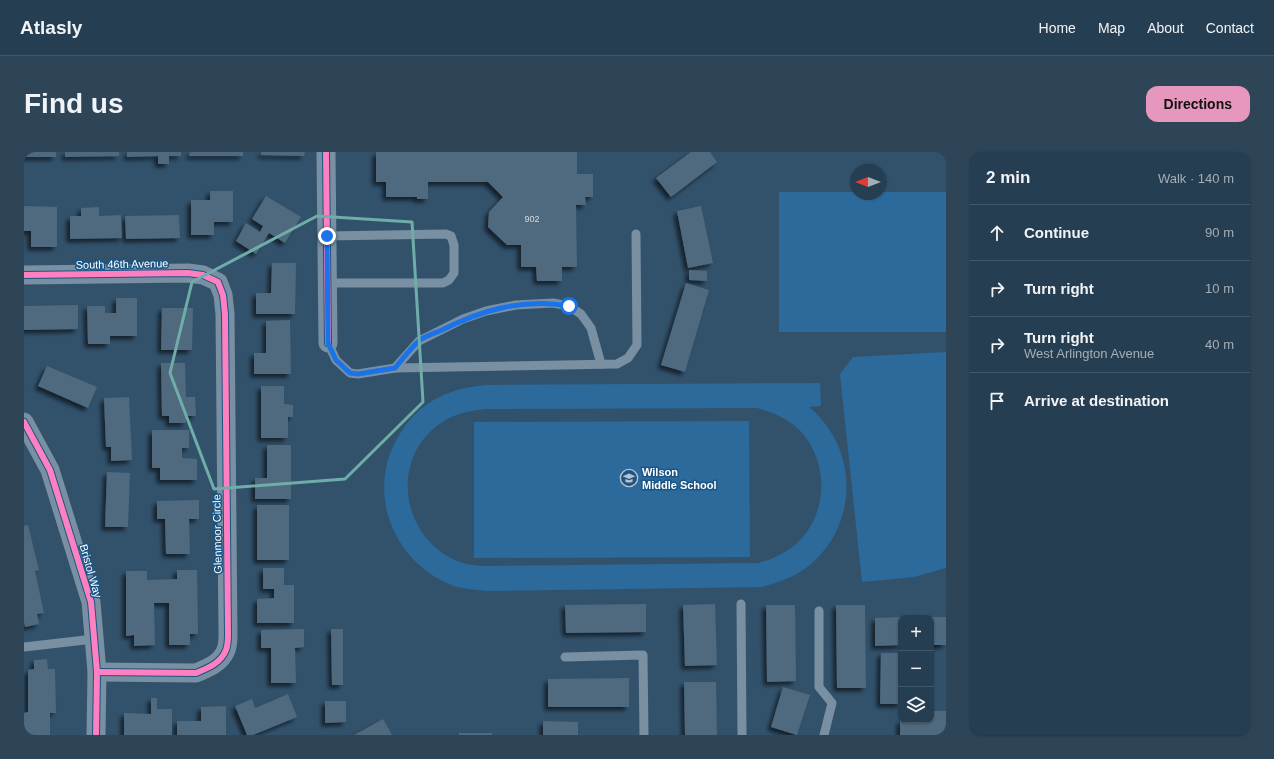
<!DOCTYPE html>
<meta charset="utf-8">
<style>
:root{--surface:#263e51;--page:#2e4558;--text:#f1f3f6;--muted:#a4aeb7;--line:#425768;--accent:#e797bd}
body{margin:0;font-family:Arial,sans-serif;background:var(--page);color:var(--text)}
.controls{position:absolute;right:12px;bottom:12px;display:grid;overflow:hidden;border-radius:8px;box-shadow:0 1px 3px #0004}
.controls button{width:36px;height:36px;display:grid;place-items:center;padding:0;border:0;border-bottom:1px solid var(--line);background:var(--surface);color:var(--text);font:20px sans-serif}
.compass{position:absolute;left:826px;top:12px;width:36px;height:36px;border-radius:50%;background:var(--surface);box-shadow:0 1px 3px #0004;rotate:270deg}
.stop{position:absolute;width:12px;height:12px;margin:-9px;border:3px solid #1a73e8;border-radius:50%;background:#fff}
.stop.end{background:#1a73e8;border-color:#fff;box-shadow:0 1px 4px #0008}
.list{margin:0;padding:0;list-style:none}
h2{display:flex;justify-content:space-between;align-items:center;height:52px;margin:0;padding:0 16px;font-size:17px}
h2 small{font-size:13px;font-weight:400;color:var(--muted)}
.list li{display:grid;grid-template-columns:26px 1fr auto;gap:12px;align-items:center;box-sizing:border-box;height:56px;padding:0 16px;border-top:1px solid var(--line)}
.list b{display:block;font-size:15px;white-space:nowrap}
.list p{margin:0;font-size:13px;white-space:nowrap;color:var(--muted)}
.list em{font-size:13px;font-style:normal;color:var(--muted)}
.icon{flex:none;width:22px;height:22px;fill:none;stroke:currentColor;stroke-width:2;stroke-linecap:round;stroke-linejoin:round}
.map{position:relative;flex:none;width:922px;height:583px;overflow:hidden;border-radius:12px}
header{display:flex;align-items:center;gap:24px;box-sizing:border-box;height:56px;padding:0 20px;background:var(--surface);border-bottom:1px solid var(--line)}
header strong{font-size:19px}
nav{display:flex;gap:22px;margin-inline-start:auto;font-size:14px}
.intro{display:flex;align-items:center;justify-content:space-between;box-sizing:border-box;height:96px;padding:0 24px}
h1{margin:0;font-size:28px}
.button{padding:10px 18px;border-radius:12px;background:var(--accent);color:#111;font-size:14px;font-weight:700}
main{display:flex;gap:24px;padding:0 24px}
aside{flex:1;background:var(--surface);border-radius:12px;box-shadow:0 1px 3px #0004}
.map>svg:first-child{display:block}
</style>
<header>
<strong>Atlasly</strong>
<nav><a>Home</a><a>Map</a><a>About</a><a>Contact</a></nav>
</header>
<div class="intro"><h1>Find us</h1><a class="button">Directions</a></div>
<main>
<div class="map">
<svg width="922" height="583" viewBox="0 0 922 583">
<defs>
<filter id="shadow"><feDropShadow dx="-3.5" dy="3.5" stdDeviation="2" flood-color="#0009"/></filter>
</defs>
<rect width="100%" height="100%" fill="#32526c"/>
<g fill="#2b6a9b" fill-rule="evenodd">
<polygon points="755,40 832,40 832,42 856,42 856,40 922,40 922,180 755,180"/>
<polygon points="922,200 922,416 890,425 838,430 816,222 829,205"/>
<path d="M796,231L797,254L785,255C836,297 835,376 782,416C768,426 753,431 737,435L463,439C452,438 441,437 430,434C370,412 341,341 374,285C381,273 390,261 402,253C420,240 440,235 462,233ZM733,256C747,260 760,265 771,274C810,308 805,374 761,400C753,405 744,408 735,411L463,414C453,414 443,413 433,409C375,384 365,303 420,269C433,261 446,259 461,257Z"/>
<polygon points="725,269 726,405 450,406 450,270"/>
</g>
<g fill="#4f697e" filter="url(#shadow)">
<rect x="0" y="0" width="32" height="5"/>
<polygon points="41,0 95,0 95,4 41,5"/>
<polygon points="103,0 157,0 157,4 145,4 145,12 134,12 134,4 103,5"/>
<polygon points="166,0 219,0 219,4 165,4"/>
<polygon points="237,0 281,0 280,4 237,3"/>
<polygon points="352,0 553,0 553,22 569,22 569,45 561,45 562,53 552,53 553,115 538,115 538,129 513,129 512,115 497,115 497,93 483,93 464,75 465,60 479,45 464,30 404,30 404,47 393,47 393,45 362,45 362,30 352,30"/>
<polygon points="667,0 686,0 693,10 647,45 632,26"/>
<polygon points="186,39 209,39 209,70 190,70 190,83 167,83 167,48 186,48"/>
<polygon points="242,44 277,65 261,91 245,81 232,102 212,89 222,71 236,80 239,74 228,67"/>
<polygon points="0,54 33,55 33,95 7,95 7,79 0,79"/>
<polygon points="677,54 689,111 664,116 653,59"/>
<polygon points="75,55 75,64 97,63 98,86 46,87 46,64 57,64 57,56"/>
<polygon points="155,63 156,86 102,87 101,64"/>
<polygon points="248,111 272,111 271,162 232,162 232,141 247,141"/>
<polygon points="665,118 683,119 683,129 665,128"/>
<polygon points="662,131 685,138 661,220 637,213"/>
<polygon points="92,146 113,146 113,184 86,184 86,192 64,192 63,154 81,154 81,161 92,161"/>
<polygon points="54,153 54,177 0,178 0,154"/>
<polygon points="138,156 169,156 168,198 137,198"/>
<polygon points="266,168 267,222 230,222 230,201 242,201 242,169"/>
<polygon points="137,211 161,211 162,245 171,245 172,264 162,264 162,271 145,271 145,264 138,264"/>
<polygon points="23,214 73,235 64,256 14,234"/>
<polygon points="237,234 260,234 260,252 269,253 269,265 264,265 264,286 237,286"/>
<polygon points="105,245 108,308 87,309 87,295 82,295 80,246"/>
<polygon points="128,278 165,278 165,296 158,296 158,306 173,307 173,328 136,328 136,316 128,316"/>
<polygon points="243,293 267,293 267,347 231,347 231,326 243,326"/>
<polygon points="83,320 106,321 104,375 81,375"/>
<polygon points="175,348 175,367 165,367 166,402 142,402 141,367 133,367 133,349"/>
<rect x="233" y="353" width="32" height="55"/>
<polygon points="4,373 15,418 11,419 20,461 13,462 15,472 1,475 0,470 0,374"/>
<polygon points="239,416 260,416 260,433 270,433 270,471 233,471 233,447 250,446 250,437 239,437"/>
<polygon points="153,418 173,418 174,482 166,482 166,493 145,493 145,451 130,451 131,493 110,494 110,483 102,484 102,419 123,419 123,428 153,427"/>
<polygon points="622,452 622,480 542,481 541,453"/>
<polygon points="691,452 693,513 661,514 659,453"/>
<polygon points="742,453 771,453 772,529 743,530"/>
<polygon points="812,453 841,453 842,536 813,536"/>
<polygon points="877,465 877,493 851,494 851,466"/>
<rect x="907" y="465" width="15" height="28"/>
<polygon points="280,477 280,495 271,496 272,531 247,531 247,496 237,496 237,478"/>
<polygon points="307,477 319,477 319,533 308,533"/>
<polygon points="857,501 877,501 877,552 856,552"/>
<polygon points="23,507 24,517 31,517 32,561 26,561 26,583 0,583 0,561 4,560 4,518 10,517 10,508"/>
<polygon points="605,526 605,555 524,555 524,527"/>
<polygon points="660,530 692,530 693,583 661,583"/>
<polygon points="759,535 786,543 773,583 747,575"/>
<polygon points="264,542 273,565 229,583 223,583 211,554 228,547 231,556"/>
<polygon points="127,546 133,546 133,557 148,557 148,583 100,583 100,561 127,562"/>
<polygon points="301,549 322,549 322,570 301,571"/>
<polygon points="202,554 202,583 153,583 153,569 177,569 177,555"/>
<polygon points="907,559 922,559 922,583 876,583 876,568 907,568"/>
<polygon points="359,567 368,583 330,583"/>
<polygon points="519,569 554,570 554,583 519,583"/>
<rect x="435" y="581" width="33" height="2"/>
</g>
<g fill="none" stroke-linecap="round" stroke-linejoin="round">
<g stroke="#798fa2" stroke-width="9">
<polyline points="303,84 422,82 427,84 430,93 430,121 425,128 419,131 304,131"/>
<polyline points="304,191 312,208 326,221 334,222 371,216 593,212 604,206 613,193 612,82"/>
<polyline points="371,216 395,189 439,167 462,159 492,153 529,151 545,154 557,162 567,176 577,212"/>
<polyline points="717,452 718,583"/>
<polyline points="795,459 795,535 808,551 800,583"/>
<polyline points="0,495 70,487"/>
<polyline points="541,505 619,503 620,583"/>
</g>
<g stroke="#798fa2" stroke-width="19">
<polyline points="302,0 304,191"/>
<path d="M0,123L164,121L179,123L194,130L199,143L201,162L204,482C204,486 204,493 202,498C197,511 184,516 172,521L73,520"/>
<polyline points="0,270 26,318 67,450 73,520 72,583"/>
</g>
<defs>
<g id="cycleway">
<polyline points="302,0 304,191"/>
<path d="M0,123L164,121L179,123L194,130L199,143L201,162L204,482C204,486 204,493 202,498C197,511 184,516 172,521L73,520"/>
<polyline points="0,270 26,318 67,450 73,520 72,583"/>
</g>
</defs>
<use href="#cycleway" stroke="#1a5585" stroke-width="8"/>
<use href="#cycleway" stroke="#ff80c0" stroke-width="6"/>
</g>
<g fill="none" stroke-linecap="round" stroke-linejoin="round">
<path stroke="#1a73e8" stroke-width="5" d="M303,84L304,191L312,208L326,221L334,222L371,216C378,208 387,195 396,188C402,184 411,181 418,178C458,158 499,146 545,154"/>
</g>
<path fill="none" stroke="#6fada8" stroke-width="3" stroke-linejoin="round" d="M293,64L388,70L399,250L321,327L190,337L146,221L168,130Z"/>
<defs>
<symbol id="school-ring" viewBox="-11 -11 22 22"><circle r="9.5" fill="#1a5585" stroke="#b7c2cc" stroke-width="1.5"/><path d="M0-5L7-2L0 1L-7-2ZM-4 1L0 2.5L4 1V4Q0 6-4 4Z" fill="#b7c2cc"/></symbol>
</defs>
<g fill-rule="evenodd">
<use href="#school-ring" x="595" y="316" width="20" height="20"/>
</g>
<g text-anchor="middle" stroke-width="3" stroke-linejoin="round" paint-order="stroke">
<g font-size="9" fill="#d3dadf">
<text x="508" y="70">902</text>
</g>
<g font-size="11" fill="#fff" stroke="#1a5585">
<text transform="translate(98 112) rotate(-1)" y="4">South 46th Avenue</text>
<text transform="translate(193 382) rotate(-91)" y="4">Glenmoor Circle</text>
<text transform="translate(67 419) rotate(74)" y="4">Bristol Way</text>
</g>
<g font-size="11" font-weight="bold" fill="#fff" stroke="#1a5585" text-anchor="start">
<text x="618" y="324">Wilson<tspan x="618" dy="13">Middle School</tspan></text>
</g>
</g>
</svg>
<div class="controls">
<button>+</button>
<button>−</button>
<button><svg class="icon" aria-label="layers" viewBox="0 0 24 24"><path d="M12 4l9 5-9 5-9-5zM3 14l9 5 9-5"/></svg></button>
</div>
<svg class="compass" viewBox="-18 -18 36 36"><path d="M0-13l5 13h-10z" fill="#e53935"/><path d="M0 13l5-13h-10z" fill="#a4aeb7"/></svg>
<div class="stop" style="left:545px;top:154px"></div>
<div class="stop end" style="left:303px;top:84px"></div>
</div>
<aside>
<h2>2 min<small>Walk · 140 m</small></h2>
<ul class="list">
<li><svg class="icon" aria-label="ahead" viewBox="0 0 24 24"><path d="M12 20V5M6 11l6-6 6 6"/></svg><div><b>Continue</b></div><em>90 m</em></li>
<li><svg class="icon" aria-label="right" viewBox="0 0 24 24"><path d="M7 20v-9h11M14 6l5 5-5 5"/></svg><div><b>Turn right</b></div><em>10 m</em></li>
<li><svg class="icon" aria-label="right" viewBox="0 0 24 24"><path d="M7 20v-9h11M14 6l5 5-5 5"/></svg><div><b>Turn right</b><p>West Arlington Avenue</p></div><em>40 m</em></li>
<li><svg class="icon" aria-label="arrive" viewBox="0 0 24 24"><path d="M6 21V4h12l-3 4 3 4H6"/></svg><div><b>Arrive at destination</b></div></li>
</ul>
</aside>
</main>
